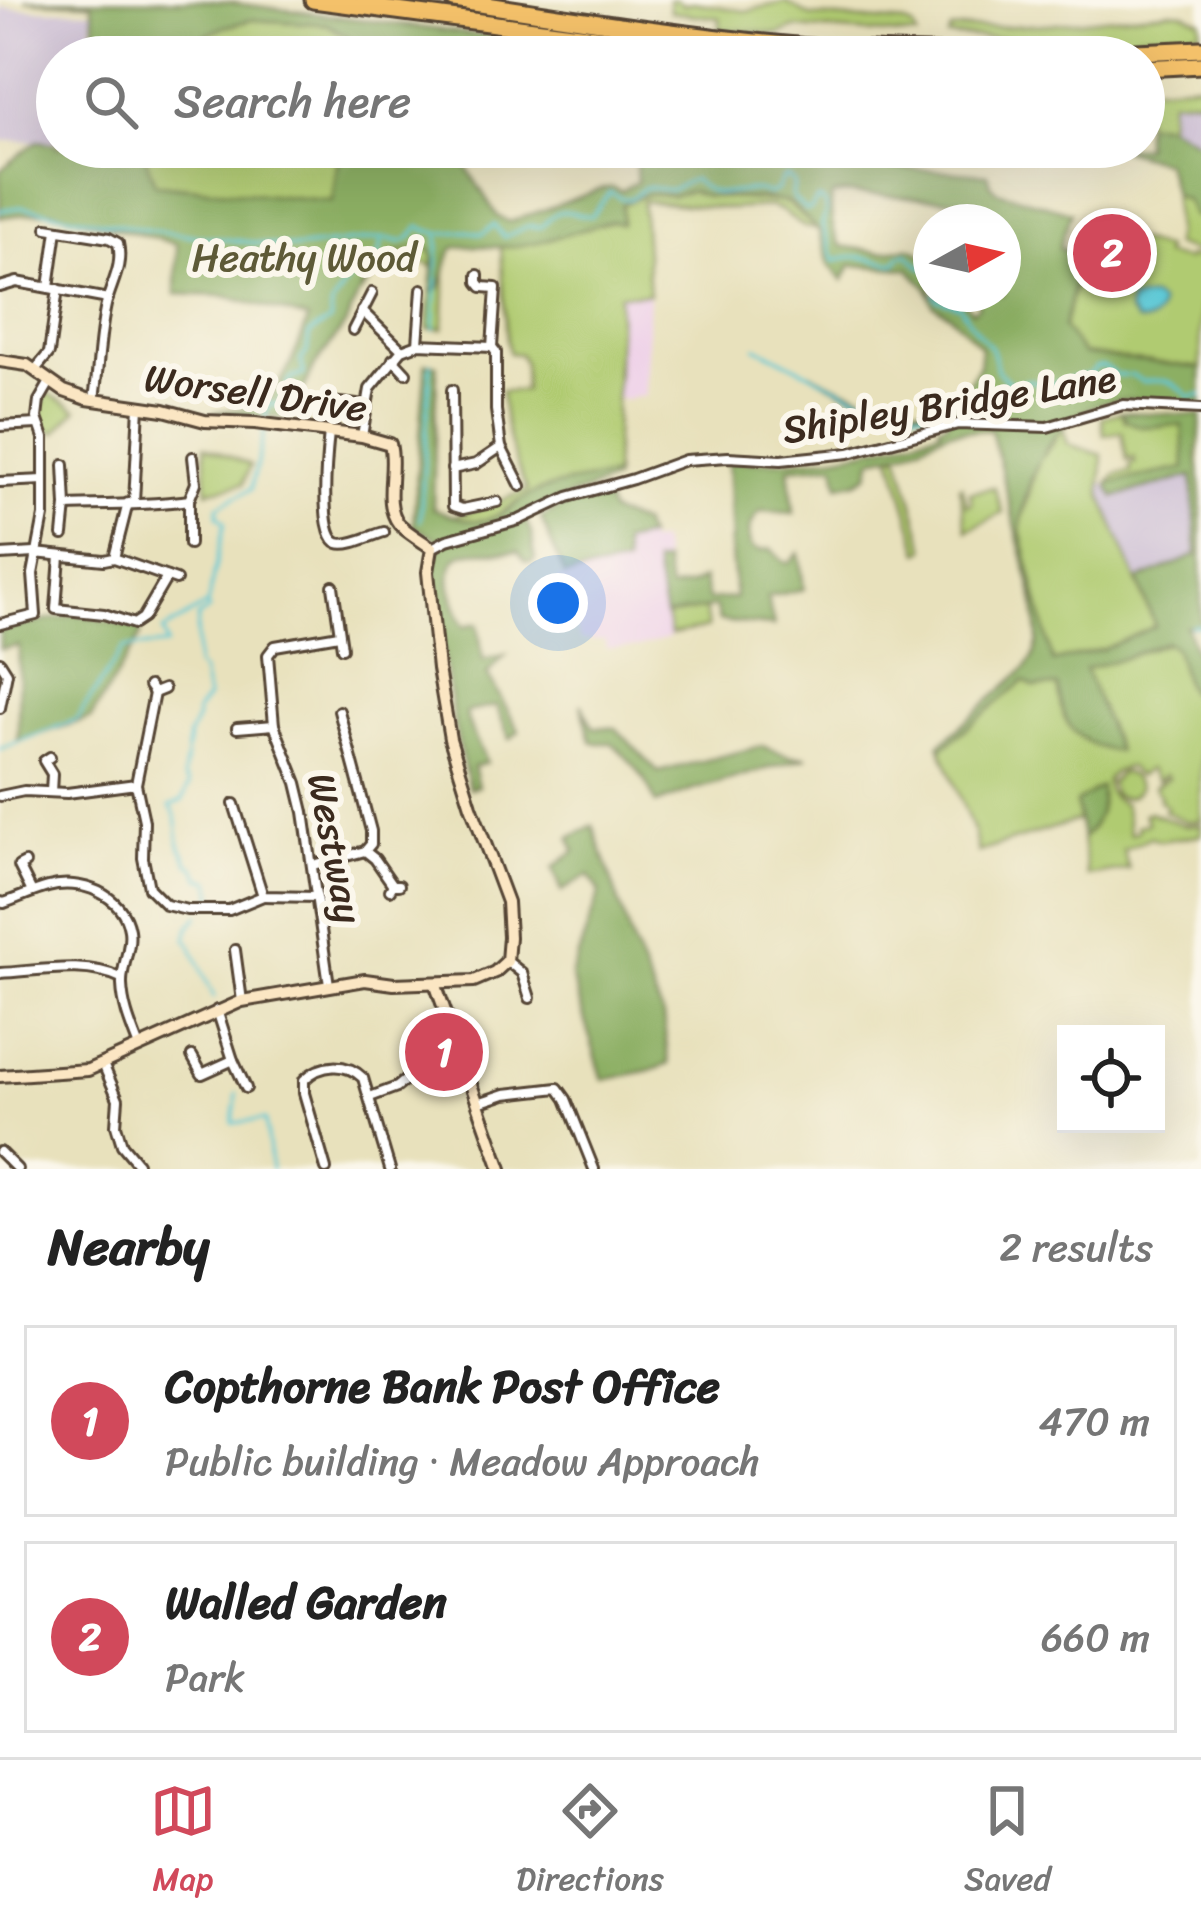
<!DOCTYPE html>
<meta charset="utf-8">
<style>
:root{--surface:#fff;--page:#f2f2f2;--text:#222;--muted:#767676;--line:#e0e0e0;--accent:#d1495b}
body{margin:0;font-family:Sriracha,sans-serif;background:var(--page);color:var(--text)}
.controls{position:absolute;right:36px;bottom:36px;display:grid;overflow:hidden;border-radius:0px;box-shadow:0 12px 48px #0002}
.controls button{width:108px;height:108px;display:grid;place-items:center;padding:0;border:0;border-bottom:3px solid var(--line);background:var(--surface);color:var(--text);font:60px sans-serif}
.compass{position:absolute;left:913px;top:204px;width:108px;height:108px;border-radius:50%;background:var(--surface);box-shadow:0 12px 48px #0002;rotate:82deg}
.you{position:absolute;left:558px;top:603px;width:42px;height:42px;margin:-30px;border:9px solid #fff;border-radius:50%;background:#1a73e8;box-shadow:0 0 0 18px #1a73e833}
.badge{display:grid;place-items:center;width:78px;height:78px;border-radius:50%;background:var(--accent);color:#fff;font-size:39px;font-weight:700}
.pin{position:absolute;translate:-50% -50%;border:6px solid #fff;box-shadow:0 3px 12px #0006}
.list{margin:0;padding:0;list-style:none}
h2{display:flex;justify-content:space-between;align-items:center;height:156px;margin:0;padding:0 48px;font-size:51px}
h2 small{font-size:39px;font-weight:400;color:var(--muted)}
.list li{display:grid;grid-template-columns:78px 1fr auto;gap:36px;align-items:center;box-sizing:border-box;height:192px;margin:0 24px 24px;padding:0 24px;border:3px solid var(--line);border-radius:0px}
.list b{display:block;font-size:45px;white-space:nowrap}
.list p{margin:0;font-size:39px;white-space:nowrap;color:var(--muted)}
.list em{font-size:39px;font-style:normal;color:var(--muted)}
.icon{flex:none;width:66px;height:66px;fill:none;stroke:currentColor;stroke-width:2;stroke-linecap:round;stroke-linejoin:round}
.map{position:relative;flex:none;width:1201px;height:1169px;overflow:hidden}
.search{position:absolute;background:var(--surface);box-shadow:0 12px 48px #0002;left:36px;right:36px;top:36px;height:132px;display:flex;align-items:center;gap:30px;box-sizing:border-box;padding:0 42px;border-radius:66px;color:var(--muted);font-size:45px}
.sheet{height:588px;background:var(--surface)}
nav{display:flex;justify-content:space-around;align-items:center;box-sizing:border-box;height:168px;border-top:3px solid var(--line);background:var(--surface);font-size:33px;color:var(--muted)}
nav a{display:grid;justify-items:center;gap:6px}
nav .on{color:var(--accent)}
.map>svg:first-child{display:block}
</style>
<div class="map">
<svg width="1201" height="1169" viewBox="0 0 1201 1169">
<rect width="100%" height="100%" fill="#fbf7ec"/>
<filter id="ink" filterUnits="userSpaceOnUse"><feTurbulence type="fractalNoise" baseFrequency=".00833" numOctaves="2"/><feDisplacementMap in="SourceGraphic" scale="24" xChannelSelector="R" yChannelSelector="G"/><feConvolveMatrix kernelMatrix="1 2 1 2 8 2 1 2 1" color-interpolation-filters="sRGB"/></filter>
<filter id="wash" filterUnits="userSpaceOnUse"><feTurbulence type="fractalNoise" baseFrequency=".004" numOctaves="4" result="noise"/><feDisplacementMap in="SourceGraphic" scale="48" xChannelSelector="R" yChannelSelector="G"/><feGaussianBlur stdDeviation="2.7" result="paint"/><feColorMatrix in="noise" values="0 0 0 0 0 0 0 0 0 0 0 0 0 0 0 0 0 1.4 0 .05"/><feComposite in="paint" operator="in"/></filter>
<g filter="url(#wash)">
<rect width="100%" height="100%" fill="#e8e1bc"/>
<g fill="#eed0e8">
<polygon points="619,293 649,294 645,396 632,397 631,399 617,399"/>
<polygon points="647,538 648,543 660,541 673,614 705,609 708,628 671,635 670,638 638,647 606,649 605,641 580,640 570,609 556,579 624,564 621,542"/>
</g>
<g fill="#ccbed4">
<polygon points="0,8 92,11 91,57 57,57 57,141 0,141"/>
<polygon points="1201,98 1201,143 1168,126 1170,100"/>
<polygon points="1197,474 1200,553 1138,580 1110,520 1099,485 1109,483 1108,486 1116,497"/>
</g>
<g fill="#b0cb71" stroke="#767a48" stroke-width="3">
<polygon points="669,0 677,0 683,5 693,2 745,11 786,2 810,16 906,23 914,28 917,36 795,28 779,34 720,29 720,18 670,12"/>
<polygon points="1170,11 1182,12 1201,20 1201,31 1136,35 1201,41 1113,45 1112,35 1103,36 1103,45 1027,47 1026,39 948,37 951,30 1050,24"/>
<polygon points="251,20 328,24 350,38 351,57 131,57 131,54 169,53 224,27"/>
<polygon points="1201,83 1201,98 1170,100 1168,125 1144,123 1144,87"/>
<polygon points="142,147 340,147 332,201 154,184"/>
<path d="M691,191L705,196L786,202L817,229L804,227L780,210L769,206L732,209L642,201L649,294H619L614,476C587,480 556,483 530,495C496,510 496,531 452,516L486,507L527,490C512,457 504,428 501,391H524V363L520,354L509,353L507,342L501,247L546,239L611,221L621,222L622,204L646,194L673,195Z"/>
<polygon points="1173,195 1186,200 1192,215 1201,218 1201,254 1173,245 1175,234"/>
<polygon points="1108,232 1165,249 1163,255 1187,260 1189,256 1201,260 1201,368 1083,354 1065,333 1063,328 1082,256 1107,264 1094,257 1096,240"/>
<path d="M419,247L428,248L433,252V267L409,255L377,274L360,294C370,267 392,253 419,247Z"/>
<polygon points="446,268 443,329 428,328 431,291 440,288"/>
<polygon points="46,392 77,410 55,433 42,427 40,416"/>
<polygon points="1121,412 1125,421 1182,425 1186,468 1109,483 1116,474 1131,471 1130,464 1135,463 1134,458 1127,460 1122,432 1104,435 1102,417"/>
<path d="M1059,429H1063L1068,444L1102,455C1105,471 1098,482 1102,496L1155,626L1104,649L1052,662L1020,526L1038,461L1055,440Z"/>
<polygon points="205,446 250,465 243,484 207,491"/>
<polygon points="899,453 926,549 920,552 892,456"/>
<polygon points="962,485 967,505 972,503 970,492 994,487 1003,513 967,530 959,486"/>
<polygon points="705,609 708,628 670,635 666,616"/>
<path d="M1170,642L1175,648L1186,686L1201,708V821H1186L1164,811L1167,807L1159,800L1161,797L1154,787L1168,778L1165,775L1157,781L1149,769L1138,776L1128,767C1127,767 1114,772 1113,773C1098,784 1111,800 1124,804L1130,834L1138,831L1137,826L1148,823L1144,814L1149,812L1184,825H1201V835L1160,841L1151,837L1123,850L1129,869L1087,876L1082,839L1092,828L1076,803L1079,820L978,852L974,833L941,749L1024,681L1035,687L1057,686C1060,696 1060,708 1064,717C1074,737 1098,743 1117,750L1086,674L1080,670Z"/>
<path d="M1120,773C1130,772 1136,779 1139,788C1134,798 1121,801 1113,794L1110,783Z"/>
</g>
<g fill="#8caf63" stroke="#646c40" stroke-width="3" fill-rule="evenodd">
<polygon points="25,0 200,0 234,3 561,46 558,57 438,57 419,52 417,57 351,57 349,38 327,24 251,20 224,27 169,53 99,57 92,3"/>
<polygon points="1144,123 1165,124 1201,143 1201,218 1192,215 1186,200 1173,195 1165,162 1114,147 1144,147"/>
<path d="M38,141L57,144V147H142L155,184L332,201L340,147H454L498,217L510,222L601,189L612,187L621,191L637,182L635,147H835L836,164L988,174L991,185L997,191L1071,212L1059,248L1082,256L1063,328L1083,354L1201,368V404C1176,403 1141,397 1117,400C1056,408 1023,474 1021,531L1053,662L1104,649L1155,626L1138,580L1197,555L1192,476L1115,497L1109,488V483L1185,468L1182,425C1161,425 1131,434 1121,412L1201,415L1198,456L1201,501V626H1186L1201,667V708L1186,686L1175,648L1166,642L1124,658L1085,669L1117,751C1096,750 1075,738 1065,718C1060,708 1060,696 1057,686L1034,687L1024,681L941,749L939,745L1027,667L1034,656L1038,640L1035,603L991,430L949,431L906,451L873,458L869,474L858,481L839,485L835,464L789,468L794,513L761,511C751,521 745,535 752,548L759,551L771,549L785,563H789L799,553L804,589L767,597L774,626L719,621L715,607L665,616L654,564L664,562L669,590L692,585L703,579L708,600L735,598L730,541L732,539L728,461C804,464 868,453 940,430L939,425L947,422L950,414C892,409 860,405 809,372C855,396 900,409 952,409L979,365L981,347L950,315L933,304L926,286L909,269L851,265L843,281L829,264L819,231L790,203L766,199L705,196L691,191L673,195L646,194L622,204L621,223L611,221C576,231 540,245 504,247C486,248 472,243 454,248C443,261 448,282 434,291H431L434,261L431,250L419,247L397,253L380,264L365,280L345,325L315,365L290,418L212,414C228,407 246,412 261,405C280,396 302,339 308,319L225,296L176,294L177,244L51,211L0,217V170C15,161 24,149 38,141ZM843,193L977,201L978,222H1003V294H978V306L973,311L956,294H931V261L914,249L908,248L880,252L841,246C832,233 829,211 832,195Z"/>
<path d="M426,363L437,364L433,508C459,519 480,528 506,511C514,506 521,499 530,495C556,483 586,480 614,476V480L523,514L532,536L535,559L532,562L525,561L518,551C502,553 485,550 470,552C436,557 454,607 464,626L478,623L483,660L505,655L487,674L519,731L510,739L496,706L466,712C467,729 481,745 486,763L473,767L478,786L469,788L455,729L430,571L440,546L438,539L413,526Z"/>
<polygon points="602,493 611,513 641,524 647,538 622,543 625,564 565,576 541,518 576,500"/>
<polygon points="78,614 141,629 140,637 91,718 18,741 19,646 0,649 0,630"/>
<path d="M581,703L593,727L616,728L658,772L762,746L789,756L808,757L693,790L656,804C645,775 634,764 612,743H596L591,741Z"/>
<path d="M1100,787C1104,808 1096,824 1082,839L1076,803Z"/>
<polygon points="593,825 633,945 663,1016 669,1064 656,1069 603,1080 571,976 600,892 589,875 562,891 553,868 575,851 570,838"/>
</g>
<path fill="#5cc8d5" stroke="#4c797a" stroke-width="3" d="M1152,297L1160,304C1159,318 1150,324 1137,322L1128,311L1130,300Z"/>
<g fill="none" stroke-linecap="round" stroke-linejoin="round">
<g stroke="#5cc8d5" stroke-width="3">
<path d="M0,210L23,207L148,230L297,248L385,238L402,242L410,238L419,226C444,241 458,226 482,234L494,225L504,237L528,226L541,227C563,202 564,214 591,216L610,192L621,198L630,199L645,187L670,190L693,179C722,209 740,181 768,194L776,191L782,179L787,177L794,183L792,197L805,210H809L818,199L824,202L826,211L822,225L834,261C859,251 872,262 896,263L901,255L908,254L920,266L931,270"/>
<path d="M934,294L937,299L960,306L975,329L991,348L998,371L1011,384L1031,380C1051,392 1067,375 1089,375L1096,367L1103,366L1117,375H1132L1143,382C1166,377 1173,382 1190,397L1201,395"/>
<polyline points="434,329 439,235"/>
<path d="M756,347C818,374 880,421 952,411"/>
<polyline points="265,419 269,403 278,406 291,379 304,374 301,360 307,352 309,334 330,321 332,305 349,279 358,274 365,263 379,256 382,242"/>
<polyline points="420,521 431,363"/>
<polyline points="1191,626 1201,626"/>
<polyline points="0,749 76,720 124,648 167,645 163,631 206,605"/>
<path d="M207,905L214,895L211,881L201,878L195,867L188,863C187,857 184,853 181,848C175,833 181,819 170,806L183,800L189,785L183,777L189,735L197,718L196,712L207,698L202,672L196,666L198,617L209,610L207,605L225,522L218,516V506L251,489L265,429"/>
<polyline points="199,915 189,927 186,939 190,943 214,997"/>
<polyline points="237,1094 233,1123 265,1120 271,1169"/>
</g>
</g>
</g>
<g filter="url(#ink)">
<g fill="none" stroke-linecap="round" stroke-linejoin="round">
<defs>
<g id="street">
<path d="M47,228L109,238L118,243C123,265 113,280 107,301C99,332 99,367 94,399"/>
<polyline points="478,275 478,282 482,287 496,288 492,347 496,352 496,410 501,447 521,486"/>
<polyline points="0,287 17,282 108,299"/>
<polyline points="49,287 57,230"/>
<polyline points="362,311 402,350"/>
<polyline points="353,330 372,293"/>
<polyline points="418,344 422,289"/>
<polyline points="393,359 406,373"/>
<polyline points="35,370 49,353 58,289"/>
<polyline points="452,390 453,506 463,509 497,502"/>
<polyline points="322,401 366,406"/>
<polyline points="0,426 37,424"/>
<path d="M329,432C327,452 318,536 338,543C349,547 372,535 384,532"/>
<polyline points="362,436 370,389 402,350 418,344 492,347"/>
<polyline points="452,469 476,464 501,447"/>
<polyline points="0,482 44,480"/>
<polyline points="134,502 139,406"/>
<path d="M66,506C107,504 149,506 189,500L196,483L193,457"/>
<polyline points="63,535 66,506 64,465"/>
<polyline points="189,544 189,500"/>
<polyline points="432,548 447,540 519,520 568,497 633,479 685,460 728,457 781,460 849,453 958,424 1047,427 1123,405 1201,409"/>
<polyline points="0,555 35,553 104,560 114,558 128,503"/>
<polyline points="60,556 56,609 104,614 134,624 143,618 167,577"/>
<polyline points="114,558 176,580"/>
<polyline points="333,586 342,648"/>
<polyline points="0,624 36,615 33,574 44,516 44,438 37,418 39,401 50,382"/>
<polyline points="0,662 7,673 0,708"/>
<polyline points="149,686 154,693 164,689"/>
<polyline points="154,693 136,784 144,821 143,858 149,888 166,905 187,910 229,910 263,896"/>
<polyline points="237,728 274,725"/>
<polyline points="50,757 44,761 52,774 51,792"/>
<polyline points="0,796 24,791 67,793 136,784"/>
<polyline points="234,804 263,896 317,897"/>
<polyline points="365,851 375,859 393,885"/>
<polyline points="25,863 19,866 32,892"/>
<polyline points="313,865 365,851 371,844 371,831 339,711"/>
<polyline points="390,890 393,885 399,885"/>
<path d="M0,902L4,903C19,898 33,891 48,887C80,878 123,894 129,930C132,948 121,966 122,985C123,1008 131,1026 139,1047"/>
<polyline points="235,950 242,1001"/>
<polyline points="507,961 522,973 530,998"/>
<path d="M0,973C40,971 85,961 121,978"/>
<polyline points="329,985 304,812 297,783 274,725 268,655 275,646 339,635"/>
<polyline points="192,1056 202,1074 233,1060 217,1010"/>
<polyline points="233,1060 246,1088"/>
<polyline points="103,1064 118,1099 116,1125 122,1145 137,1163"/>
<polyline points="370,1097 397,1087 409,1077 460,1055"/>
<polyline points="478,1103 505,1094 558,1088 566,1099 594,1169"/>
<polyline points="0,1152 17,1169"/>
<path d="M326,1169L304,1093V1080C321,1063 346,1062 363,1078L390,1169"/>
</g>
<g id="secondary">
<path d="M0,361L27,365L64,391L87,399L164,410L205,421L255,423L362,436L390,444C397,468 382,503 399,524C408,533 422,541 432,548L428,572L438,669L450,739L471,806L507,902L509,937L507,961L495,972L474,981L394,984L365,980L242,1001L88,1070L0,1076"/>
<polyline points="435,983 501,1169"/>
</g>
<g id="highway">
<polyline points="313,0 747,57"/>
<path d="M454,0C572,18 689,37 808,47C938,57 1070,56 1201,49"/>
<polyline points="1144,68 1201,65"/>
</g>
</defs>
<use href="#street" stroke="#554536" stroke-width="14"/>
<use href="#secondary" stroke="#554536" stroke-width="16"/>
<use href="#highway" stroke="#554536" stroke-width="21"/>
<use href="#street" stroke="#fff" stroke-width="8"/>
<use href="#secondary" stroke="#fbe6c3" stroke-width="10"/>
<use href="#highway" stroke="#f4c16a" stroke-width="15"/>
</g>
</g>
<g text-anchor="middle" stroke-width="12" stroke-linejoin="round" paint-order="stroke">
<g font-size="39" fill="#5e5a37" stroke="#fbf7ec">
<text x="304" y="271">Heathy Wood</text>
</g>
<g font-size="39" fill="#3b2a1e" stroke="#fbf7ec">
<text transform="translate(256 392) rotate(8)" y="14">Worsell Drive</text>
<text transform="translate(949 403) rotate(-9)" y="14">Shipley Bridge Lane</text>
<text transform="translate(336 848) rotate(79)" y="14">Westway</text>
</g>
</g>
</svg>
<div class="controls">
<button><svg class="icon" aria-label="locate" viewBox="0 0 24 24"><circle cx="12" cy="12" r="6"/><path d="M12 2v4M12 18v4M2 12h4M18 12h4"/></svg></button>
</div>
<svg class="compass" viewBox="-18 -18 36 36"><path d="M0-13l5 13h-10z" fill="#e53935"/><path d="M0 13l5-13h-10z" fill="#767676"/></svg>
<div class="you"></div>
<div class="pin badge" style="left:444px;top:1052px">1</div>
<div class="pin badge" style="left:1112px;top:253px">2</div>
<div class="search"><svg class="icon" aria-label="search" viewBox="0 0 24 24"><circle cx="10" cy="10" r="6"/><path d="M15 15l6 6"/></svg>Search here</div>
</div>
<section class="sheet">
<h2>Nearby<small>2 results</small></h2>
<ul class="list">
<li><span class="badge">1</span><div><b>Copthorne Bank Post Office</b><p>Public building · Meadow Approach</p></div><em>470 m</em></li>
<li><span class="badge">2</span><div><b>Walled Garden</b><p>Park</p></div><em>660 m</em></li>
</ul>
</section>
<nav>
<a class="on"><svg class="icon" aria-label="map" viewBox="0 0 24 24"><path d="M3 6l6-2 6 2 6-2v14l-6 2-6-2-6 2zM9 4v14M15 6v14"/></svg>Map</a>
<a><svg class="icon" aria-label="directions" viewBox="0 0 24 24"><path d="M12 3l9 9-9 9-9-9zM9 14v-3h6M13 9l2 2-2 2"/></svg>Directions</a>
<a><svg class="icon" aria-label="saved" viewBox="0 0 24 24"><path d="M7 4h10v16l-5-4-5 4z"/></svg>Saved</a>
</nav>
